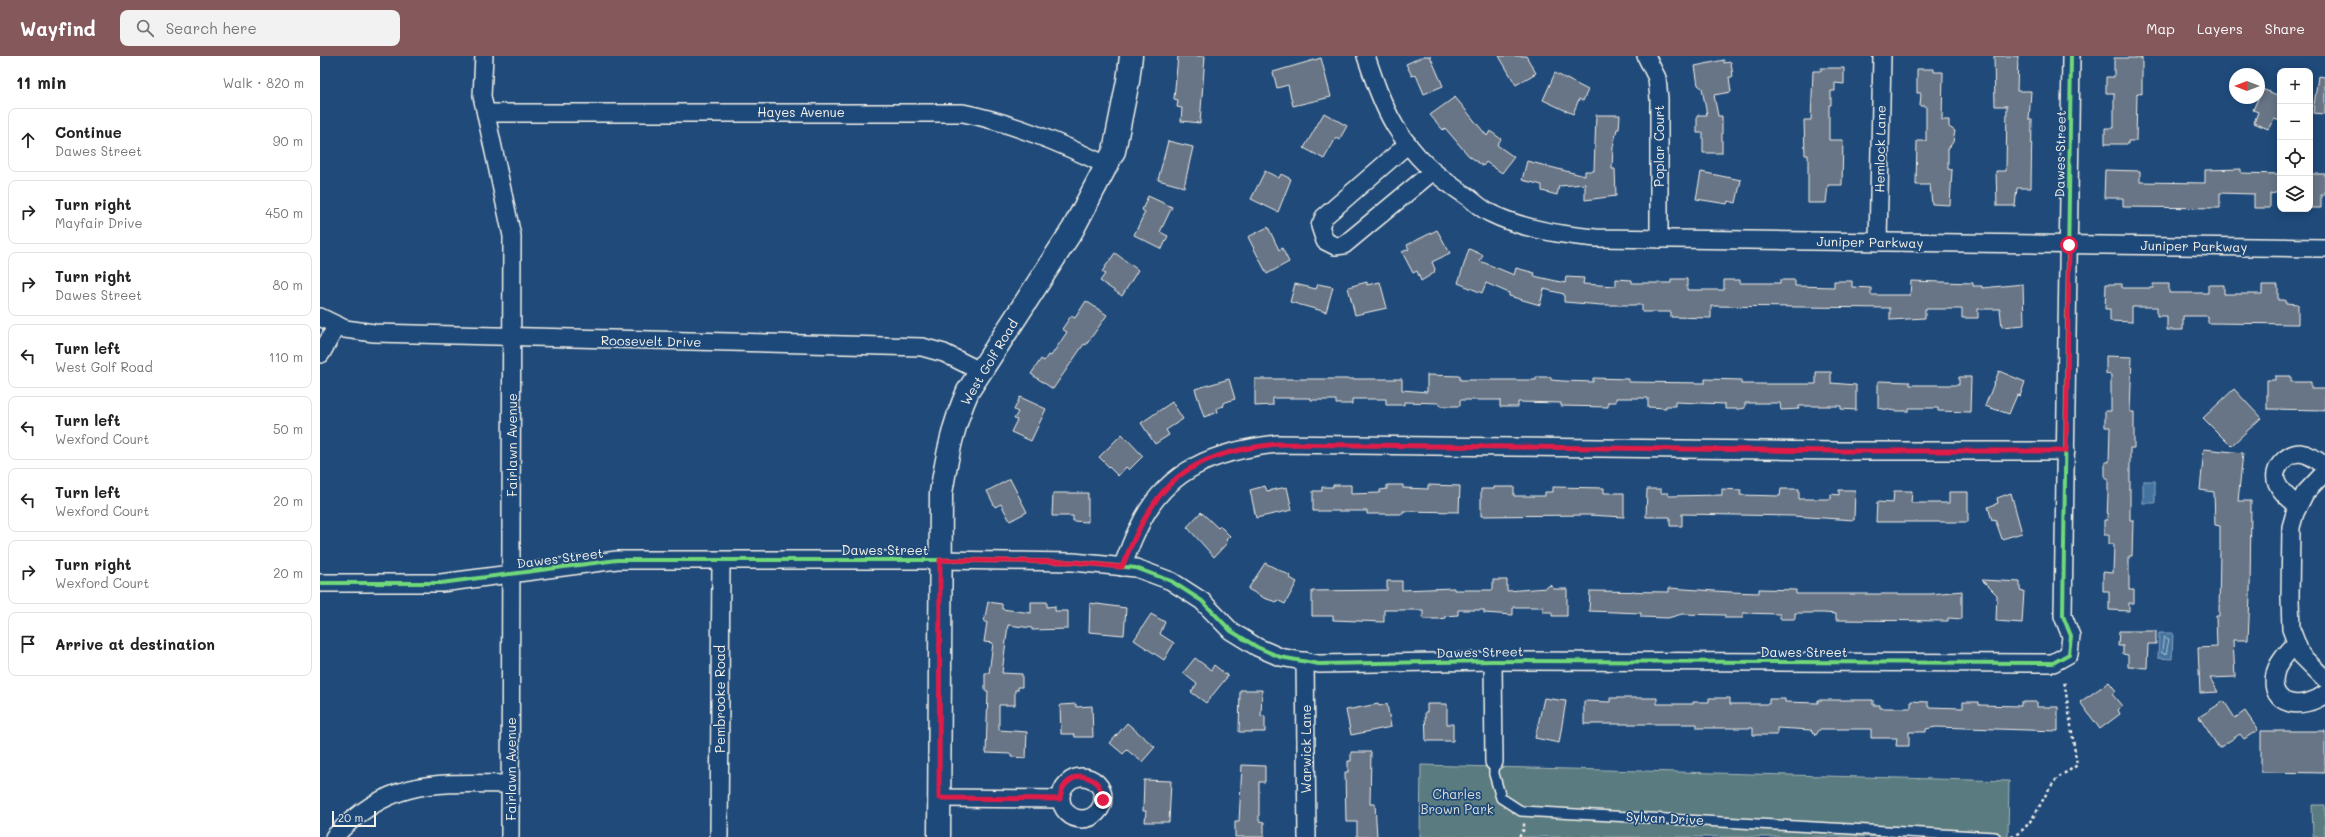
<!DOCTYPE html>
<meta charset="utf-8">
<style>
:root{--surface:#fff;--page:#f2f2f2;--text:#222;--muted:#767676;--line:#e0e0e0;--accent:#85585c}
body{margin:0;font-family:Mali,sans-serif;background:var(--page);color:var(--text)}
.controls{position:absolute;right:12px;top:12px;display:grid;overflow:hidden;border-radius:8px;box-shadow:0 2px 10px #0003}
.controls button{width:36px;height:36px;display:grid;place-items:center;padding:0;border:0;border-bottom:1px solid var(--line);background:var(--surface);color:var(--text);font:20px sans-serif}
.compass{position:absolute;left:1909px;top:12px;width:36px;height:36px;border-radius:50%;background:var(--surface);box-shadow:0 2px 10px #0003;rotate:270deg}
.scale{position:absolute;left:12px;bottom:10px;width:44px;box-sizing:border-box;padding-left:4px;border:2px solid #f4f1e8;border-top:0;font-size:11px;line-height:14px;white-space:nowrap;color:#f4f1e8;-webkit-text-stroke:3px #1f4a7a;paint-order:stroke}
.stop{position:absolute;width:12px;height:12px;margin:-9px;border:3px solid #e11d48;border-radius:50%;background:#fff}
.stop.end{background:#e11d48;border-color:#fff;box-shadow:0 1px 4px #0008}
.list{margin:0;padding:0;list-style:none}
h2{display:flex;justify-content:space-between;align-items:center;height:52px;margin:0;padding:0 16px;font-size:17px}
h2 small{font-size:13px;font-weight:400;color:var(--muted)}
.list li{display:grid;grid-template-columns:26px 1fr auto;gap:12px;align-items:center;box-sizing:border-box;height:64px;margin:0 8px 8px;padding:0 8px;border:1px solid var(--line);border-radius:8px}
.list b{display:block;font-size:15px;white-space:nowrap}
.list p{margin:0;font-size:13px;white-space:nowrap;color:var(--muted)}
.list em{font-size:13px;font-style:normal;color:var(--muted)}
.icon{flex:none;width:22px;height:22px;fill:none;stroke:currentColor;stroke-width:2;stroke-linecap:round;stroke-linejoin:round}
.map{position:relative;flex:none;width:2005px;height:781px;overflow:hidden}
header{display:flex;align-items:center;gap:24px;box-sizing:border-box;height:56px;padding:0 20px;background:var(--accent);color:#fff}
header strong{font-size:19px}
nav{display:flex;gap:22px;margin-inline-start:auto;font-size:14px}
.search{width:280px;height:36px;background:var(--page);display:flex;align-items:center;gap:10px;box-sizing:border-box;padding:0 14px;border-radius:8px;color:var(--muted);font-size:15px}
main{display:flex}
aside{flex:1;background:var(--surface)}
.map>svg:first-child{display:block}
</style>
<header>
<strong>Wayfind</strong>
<div class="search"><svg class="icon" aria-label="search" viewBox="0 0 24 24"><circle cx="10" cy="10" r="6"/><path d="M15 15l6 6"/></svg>Search here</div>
<nav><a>Map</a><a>Layers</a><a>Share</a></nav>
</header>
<main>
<aside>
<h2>11 min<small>Walk · 820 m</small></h2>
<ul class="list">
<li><svg class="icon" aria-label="ahead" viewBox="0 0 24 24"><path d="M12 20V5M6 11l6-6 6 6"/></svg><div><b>Continue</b><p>Dawes Street</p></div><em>90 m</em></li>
<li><svg class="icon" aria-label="right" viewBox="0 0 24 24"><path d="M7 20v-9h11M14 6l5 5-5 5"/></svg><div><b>Turn right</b><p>Mayfair Drive</p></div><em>450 m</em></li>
<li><svg class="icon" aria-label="right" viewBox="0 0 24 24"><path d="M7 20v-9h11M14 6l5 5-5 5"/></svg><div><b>Turn right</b><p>Dawes Street</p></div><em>80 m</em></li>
<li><svg class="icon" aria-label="left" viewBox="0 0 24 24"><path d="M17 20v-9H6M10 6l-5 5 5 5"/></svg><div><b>Turn left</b><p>West Golf Road</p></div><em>110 m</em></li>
<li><svg class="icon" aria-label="left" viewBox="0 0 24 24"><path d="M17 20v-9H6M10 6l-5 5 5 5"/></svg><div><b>Turn left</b><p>Wexford Court</p></div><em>50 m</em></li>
<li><svg class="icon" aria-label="left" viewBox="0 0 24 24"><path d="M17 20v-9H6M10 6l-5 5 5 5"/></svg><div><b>Turn left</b><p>Wexford Court</p></div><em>20 m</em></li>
<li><svg class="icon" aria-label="right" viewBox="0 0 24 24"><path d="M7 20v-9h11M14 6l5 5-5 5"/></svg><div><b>Turn right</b><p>Wexford Court</p></div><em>20 m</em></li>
<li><svg class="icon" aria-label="arrive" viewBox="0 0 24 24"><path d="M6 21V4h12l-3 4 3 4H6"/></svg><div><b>Arrive at destination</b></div></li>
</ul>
</aside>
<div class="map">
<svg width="2005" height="781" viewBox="0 0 2005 781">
<rect width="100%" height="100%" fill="#1f4a7a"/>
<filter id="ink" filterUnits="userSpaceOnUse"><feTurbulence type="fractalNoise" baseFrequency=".025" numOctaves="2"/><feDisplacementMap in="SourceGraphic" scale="8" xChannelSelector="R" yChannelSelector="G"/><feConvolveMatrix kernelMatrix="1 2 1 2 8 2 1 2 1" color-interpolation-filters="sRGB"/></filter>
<g filter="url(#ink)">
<g fill="#5a7c81" stroke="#a7b6b4">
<polygon points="1101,709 1689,725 1688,781 1100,781"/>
<polygon points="1992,749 2005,749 2005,781 1993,781"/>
</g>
<g fill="#4473a0" stroke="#8aa5bd">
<rect x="1823" y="425" width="12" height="22"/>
<polygon points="1839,577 1853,577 1852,603 1838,602"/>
</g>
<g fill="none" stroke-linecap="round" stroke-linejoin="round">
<polygon stroke="#aebfcb" stroke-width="1" points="1844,581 1849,583 1846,598 1842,597"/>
</g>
<g fill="#677486" stroke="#f4f1e8">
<polygon points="858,0 885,0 880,67 861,65 862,52 857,51 858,44 854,43"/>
<polygon points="1104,0 1110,0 1123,30 1104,38 1096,19 1092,20 1086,8"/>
<polygon points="1179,0 1206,0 1216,17 1196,29"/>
<polygon points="1674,0 1698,0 1697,35 1711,35 1709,64 1712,64 1711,132 1697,132 1695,150 1677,150 1676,115 1686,115 1687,50 1675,50"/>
<polygon points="1001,2 1011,41 973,50 968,29 957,32 953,16"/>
<polygon points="1794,2 1822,2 1822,38 1817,37 1816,85 1808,85 1808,88 1785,88 1785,72 1794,72 1794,37 1786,37 1786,21 1794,21"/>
<polygon points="1404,4 1404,7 1411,6 1413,21 1409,21 1411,36 1394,39 1398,60 1402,60 1402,97 1383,97 1383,77 1377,77 1377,59 1387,59 1382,32 1378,29 1375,10"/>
<polygon points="1501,12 1524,12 1524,28 1515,27 1515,35 1511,35 1511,49 1509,49 1509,84 1523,84 1522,129 1508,129 1506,147 1488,147 1488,99 1485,99 1484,64 1491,64 1493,15 1501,15"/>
<polygon points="1597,13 1614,13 1614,16 1623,16 1622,64 1629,64 1629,71 1635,75 1633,86 1628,93 1628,113 1632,114 1630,149 1612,148 1610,129 1596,129 1597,85 1606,85 1606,50 1600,50 1601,37 1597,37"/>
<polygon points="1235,17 1268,34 1263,45 1259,43 1253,58 1223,44"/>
<polygon points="1998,20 2005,21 2005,58 1993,57"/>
<polygon points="1942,33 1960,40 1960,65 1954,63 1948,73 1934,67 1938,56 1933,54"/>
<polygon points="1135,41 1167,80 1170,75 1181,83 1177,89 1194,101 1182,117 1166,106 1163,110 1148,99 1125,72 1123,74 1110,59"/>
<polygon points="1004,57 1027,70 1019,84 1016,82 1004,103 984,92"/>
<polygon points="1276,59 1300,59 1299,73 1297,73 1293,91 1292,113 1295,113 1296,140 1265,144 1265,128 1239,130 1237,139 1222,135 1222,129 1202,124 1207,105 1265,120 1265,115 1274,115"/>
<polygon points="848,85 873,91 864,131 838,124"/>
<polygon points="1921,113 1921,117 1960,118 1960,136 1950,138 1950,152 1934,152 1934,138 1900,137 1900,152 1803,151 1803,142 1784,142 1785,114 1820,115 1820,126 1885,127 1885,114"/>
<polygon points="945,115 959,122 961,118 971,123 958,156 931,143"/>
<polygon points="1381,116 1421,124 1416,147 1408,145 1407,148 1376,143"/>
<polygon points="1990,118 2005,118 2005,139 2001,139 2001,152 1990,152"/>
<polygon points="828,140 852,151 840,176 848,180 842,193 814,179 825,156 822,154"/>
<polygon points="948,171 959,194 962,192 969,206 947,218 928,181"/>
<polygon points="1117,174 1130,197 1112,206 1115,213 1114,217 1101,225 1097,215 1093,217 1082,196 1089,193 1087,189"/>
<polygon points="1149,193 1163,199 1160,205 1194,219 1196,212 1215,217 1214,220 1245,227 1246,221 1264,222 1263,228 1296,230 1296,223 1312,224 1312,227 1351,227 1351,223 1367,223 1367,234 1404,234 1404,224 1420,224 1420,227 1460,227 1460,224 1475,224 1475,230 1514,231 1514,225 1532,225 1532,231 1551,232 1551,239 1590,239 1591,225 1653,227 1653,230 1662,230 1662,232 1703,228 1704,269 1682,271 1680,253 1658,253 1658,262 1642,262 1642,253 1605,253 1605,262 1570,264 1570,252 1391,250 1391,262 1351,261 1351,256 1322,256 1322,249 1281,249 1244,246 1244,238 1224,233 1220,249 1189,240 1189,237 1166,227 1162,237 1138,227"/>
<polygon points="795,197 818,214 802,240 780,225 785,218 782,216 785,211"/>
<polygon points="1047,226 1047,229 1060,226 1067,252 1035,259 1028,231"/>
<polygon points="975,228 996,233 998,228 1013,231 1006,256 970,246"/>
<polygon points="1786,228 1802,228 1802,232 1833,232 1833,228 1849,228 1849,237 1888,237 1888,229 1904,229 1904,238 1942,238 1942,229 1958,229 1958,244 1965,244 1965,247 1978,248 1978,268 1888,267 1888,260 1863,260 1863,274 1847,274 1847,260 1837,260 1837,251 1812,251 1812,266 1790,265 1790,253 1785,253"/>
<polygon points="766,245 787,259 766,289 764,288 733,333 711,318 721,303 724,305 728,299 731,300 747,276 742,273 751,260 755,262"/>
<polygon points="1786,300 1812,301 1810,356 1814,356 1814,392 1810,392 1810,464 1813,464 1812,500 1809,500 1809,534 1814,534 1814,547 1809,547 1809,555 1789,554 1789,535 1783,535 1783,516 1793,517 1794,488 1789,488 1789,479 1784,479 1784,464 1787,464 1788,437 1788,422 1785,422 1785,406 1789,406 1790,371 1785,371 1785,355 1791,355 1791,319 1786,318"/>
<polygon points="1679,315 1705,326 1700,340 1697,339 1689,358 1665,350"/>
<polygon points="1496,316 1511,316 1511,327 1536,329 1536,354 1521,353 1521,350 1479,350 1479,353 1461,354 1460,347 1425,347 1425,352 1420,353 1405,353 1405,348 1355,346 1355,350 1346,350 1346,352 1328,351 1328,342 1296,342 1296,346 1288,346 1288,351 1241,350 1241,347 1198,346 1198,351 1180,351 1180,344 1140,344 1140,350 1120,350 1120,347 1084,346 1084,349 1066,349 1066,343 1032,343 1032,348 1016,348 1016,344 991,344 991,342 953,342 953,349 935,350 935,323 1082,323 1082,334 1107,336 1107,319 1140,320 1140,324 1216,324 1216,321 1231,321 1231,324 1243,325 1273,326 1273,322 1309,323 1309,326 1385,327 1385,323 1421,324 1421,328 1496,328"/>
<polygon points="1955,320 1971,320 1971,326 1991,326 1991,333 2005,333 2005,354 1947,353 1947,324 1955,324"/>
<polygon points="1639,321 1651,321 1650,356 1618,355 1618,352 1589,352 1589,355 1575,355 1558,352 1558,325 1590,326 1590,329 1639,329"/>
<polygon points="909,323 915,343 903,347 904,350 897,352 898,356 884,361 875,333"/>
<polygon points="1914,333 1941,362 1911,390 1883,362"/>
<polygon points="700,341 726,353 711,385 691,376 697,364 694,363 698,356 694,354"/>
<polygon points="852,346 863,363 846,374 849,379 835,388 821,367"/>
<polygon points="802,378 823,400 809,414 806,411 798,420 779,401"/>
<polygon points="1884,393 1923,397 1918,445 1931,445 1930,540 1928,584 1913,584 1915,621 1890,622 1898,636 1880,637 1878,592 1897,591 1896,560 1899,560 1900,490 1900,470 1895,469 1894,436 1880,434"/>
<polygon points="690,423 707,456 690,465 681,448 675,451 667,435"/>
<polygon points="1013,429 1031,429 1031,438 1060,437 1060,434 1067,433 1067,429 1083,429 1083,432 1108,433 1108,429 1140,430 1139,456 1083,455 1083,458 1047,458 1047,455 993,455 993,435 1002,435 1002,431 1013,431"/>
<polygon points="945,430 947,435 967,431 972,454 936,462 930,434"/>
<polygon points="1174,431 1194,431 1194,440 1225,440 1225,436 1233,436 1233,431 1284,432 1284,437 1304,437 1304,461 1268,459 1161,460 1161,433 1174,433"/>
<polygon points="1327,433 1341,433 1341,437 1348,437 1348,440 1402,439 1402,433 1421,434 1420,439 1460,440 1461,433 1479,433 1479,443 1511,443 1511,438 1519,439 1519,434 1535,434 1534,464 1473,460 1362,458 1362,470 1350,470 1350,461 1326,461"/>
<polygon points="1574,435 1592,435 1591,447 1629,447 1629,436 1648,436 1648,466 1556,466 1557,446 1573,447"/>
<polygon points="733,437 768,437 768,466 753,465 753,460 732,460"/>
<polygon points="1691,437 1702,477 1682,483 1675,463 1672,464 1668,451 1678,447 1677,442"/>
<polygon points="881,456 898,472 900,470 910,480 906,484 908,486 894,501 867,471"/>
<polygon points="945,507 971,520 970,522 977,526 965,548 957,544 956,546 944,542 928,533"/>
<polygon points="1173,524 1187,524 1187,535 1226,532 1230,529 1234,533 1247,533 1247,560 1232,560 1232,556 1223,556 1223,551 1193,551 1193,559 1164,557 1164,554 1138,554 1138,559 1125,560 1125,562 1120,563 1103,563 1103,554 1064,554 1064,566 1013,564 1013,560 992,560 992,535 1067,534 1067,525 1082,525 1082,534 1134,532 1134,534 1173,534"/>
<polygon points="1662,524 1700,526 1700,534 1704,535 1702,567 1676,565 1677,539"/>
<polygon points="1349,532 1411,536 1439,537 1439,533 1476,534 1476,538 1611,538 1642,535 1642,563 1628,562 1628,565 1516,564 1516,558 1504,557 1475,557 1475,563 1460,563 1460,558 1423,557 1423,562 1405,562 1405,559 1362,558 1348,562 1321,561 1321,557 1269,555 1270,535 1349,536"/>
<polygon points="668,546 682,548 682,553 711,557 711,546 727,546 727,551 735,550 735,555 748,555 748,573 712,574 712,572 688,569 682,617 702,618 702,631 698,631 698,634 695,634 695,649 679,649 679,674 707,676 706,702 691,701 691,698 666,697 668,635 665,635 665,617 669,617 673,587 664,586 667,566 664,566"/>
<polygon points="770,547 806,552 804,579 769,576"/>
<polygon points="831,558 845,566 840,578 854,587 844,604 814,584"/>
<polygon points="1799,575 1836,575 1836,588 1828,588 1827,612 1808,611 1808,599 1803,598 1803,590 1798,590"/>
<polygon points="875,602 891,614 894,609 908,620 886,647 871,636 877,628 863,617"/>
<polygon points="1789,626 1796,635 1792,638 1802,650 1798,654 1800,658 1780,673 1760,646"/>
<polygon points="920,634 942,634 941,660 945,660 945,676 919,676"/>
<polygon points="1224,642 1246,645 1239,687 1215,682"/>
<polygon points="1290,642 1337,642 1337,648 1373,648 1373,646 1389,646 1389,642 1410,642 1410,648 1449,648 1449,643 1465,643 1465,646 1498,647 1498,644 1553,644 1553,649 1560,649 1560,652 1591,652 1591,645 1608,646 1608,651 1643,652 1643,646 1659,646 1659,649 1701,650 1701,646 1717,646 1717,651 1738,651 1738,675 1616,671 1606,673 1606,676 1589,676 1589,690 1576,690 1577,682 1551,682 1551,673 1500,673 1496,679 1491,674 1457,672 1457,679 1433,679 1433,672 1377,672 1377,668 1264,668 1264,645 1290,646"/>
<polygon points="1904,645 1915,662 1925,655 1938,674 1924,683 1920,678 1899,692 1879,661"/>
<polygon points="756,648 756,651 772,650 773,681 755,681 754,678 741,678 740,649"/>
<polygon points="1058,648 1059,650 1067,648 1071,671 1031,679 1026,654"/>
<polygon points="1107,648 1127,648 1127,668 1133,668 1133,685 1106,685 1105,656 1107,656"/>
<polygon points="807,667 835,691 822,706 807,694 803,698 790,687"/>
<polygon points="1941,675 2005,675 2005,717 1941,716"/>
<polygon points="1031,696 1051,696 1050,748 1055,748 1057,781 1037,781 1037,766 1026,766 1025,716 1028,716 1028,705 1031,705"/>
<polygon points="922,709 945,710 945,726 939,726 939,765 944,766 944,781 915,781 915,765 919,765"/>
<polygon points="824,724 851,725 849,766 825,766 826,755 823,755"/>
</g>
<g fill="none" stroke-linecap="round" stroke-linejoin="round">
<defs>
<polyline id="lane" points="1174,706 1174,718 1181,742 1201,755 1675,781"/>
<g id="street">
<polyline points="164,0 162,40 192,180 190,781"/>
<path d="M1046,0C1054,24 1062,48 1075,70C1096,103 1114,118 1145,139C1154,145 1161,153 1170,157C1202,173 1241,179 1276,182L2005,192"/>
<polyline points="1326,0 1337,22 1339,43 1339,183"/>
<path d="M166,57H643C693,67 740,87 786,109"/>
<polyline points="1088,88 1004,161 1000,170 1005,185 1015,190 1024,189 1112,116"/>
<polyline points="1558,186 1562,0"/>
<polyline points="0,261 25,273 54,277 602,291 624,297 660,315"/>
<polyline points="1,298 17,269"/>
<polyline points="2005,416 1985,437 1975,457 1971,471 1970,542 1971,573 1981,599 2005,623"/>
<path d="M1978,450C1970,443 1961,437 1957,427C1951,414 1966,397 1980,397C1990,398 1997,404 2005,410"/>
<path d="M802,511C808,497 812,483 819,471C846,412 897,395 957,388L1518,395H1746"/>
<polyline points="0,527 121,527 297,504 619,504 753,506 816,512 851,525 882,545 911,575 937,591 960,601 999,608 1173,605 1733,607 1749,598 1751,580 1743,560 1751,0"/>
<path d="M1976,587C1968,596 1957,607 1955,618C1948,652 1984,654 2005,638"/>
<polyline points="985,605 987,781"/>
<polyline points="1173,605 1174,706"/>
<circle cx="762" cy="742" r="21"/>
<polyline points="619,742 740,743"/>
<path d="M14,781C69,722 116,727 190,728"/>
<polyline points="399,781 401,505"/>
</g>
<path id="secondary" d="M619,781L621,437C627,401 633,368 648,335L753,173L794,95L808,25L811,0"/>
</defs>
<use href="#lane" stroke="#f4f1e8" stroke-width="12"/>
<use href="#street" stroke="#f4f1e8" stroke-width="20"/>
<use href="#secondary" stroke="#f4f1e8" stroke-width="25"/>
<g stroke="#f4f1e8" stroke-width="2.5" stroke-dasharray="3 3" stroke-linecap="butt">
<polyline points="1199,781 1204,773 1204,765"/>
<path d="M1691,781C1714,772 1720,743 1735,725C1741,718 1750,715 1757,709L1744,624"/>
</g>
<use href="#lane" stroke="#1f4a7a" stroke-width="9"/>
<use href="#street" stroke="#1f4a7a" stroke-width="17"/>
<use href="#secondary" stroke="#1f4a7a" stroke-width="22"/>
<defs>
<polyline id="cycleway" points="0,527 121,527 297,504 619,504 753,506 816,512 851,525 882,545 911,575 937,591 960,601 999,608 1173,605 1733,607 1749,598 1751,580 1743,560 1751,0"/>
</defs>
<use href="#cycleway" stroke="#1f4a7a" stroke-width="6"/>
<use href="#cycleway" stroke="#71d979" stroke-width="4"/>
</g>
</g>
<g fill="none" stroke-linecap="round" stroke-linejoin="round" filter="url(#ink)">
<path stroke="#e11d48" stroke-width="5" d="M783,744C782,729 775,722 760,720C748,723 741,730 740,743L619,742L620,504L753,506L802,511C837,425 863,399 957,388L1518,395H1746L1749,189"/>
</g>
<g text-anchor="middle" stroke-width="3.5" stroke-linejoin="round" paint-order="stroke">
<g font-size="13" fill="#f4f1e8" stroke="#1f4a7a">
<text x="481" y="61">Hayes Avenue</text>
<text transform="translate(1339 90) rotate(-90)" y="5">Poplar Court</text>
<text transform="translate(1560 93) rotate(-89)" y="5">Hemlock Lane</text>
<text transform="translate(1740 98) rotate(-89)" y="5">Dawes Street</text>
<text transform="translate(1550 186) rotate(1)" y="5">Juniper Parkway</text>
<text transform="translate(1874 190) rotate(1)" y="5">Juniper Parkway</text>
<text transform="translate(331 285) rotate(1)" y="5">Roosevelt Drive</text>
<text transform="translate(669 306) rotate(-59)" y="5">West Golf Road</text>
<text transform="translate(192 389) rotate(-90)" y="5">Fairlawn Avenue</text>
<text x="565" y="499">Dawes Street</text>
<text transform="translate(240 502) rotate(-7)" y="5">Dawes Street</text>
<text transform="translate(1160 596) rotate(-1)" y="5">Dawes Street</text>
<text x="1484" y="601">Dawes Street</text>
<text transform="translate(400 643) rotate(-90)" y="5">Pembrooke Road</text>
<text transform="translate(986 693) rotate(-90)" y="5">Warwick Lane</text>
<text transform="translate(191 713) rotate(-90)" y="5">Fairlawn Avenue</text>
<text transform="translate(1345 762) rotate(3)" y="5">Sylvan Drive</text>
</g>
<g font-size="13" fill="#dddfd9" stroke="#1f4a7a">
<text x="1137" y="743">Charles<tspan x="1137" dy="15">Brown Park</tspan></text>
</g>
</g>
</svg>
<div class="controls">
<button>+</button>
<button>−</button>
<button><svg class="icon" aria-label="locate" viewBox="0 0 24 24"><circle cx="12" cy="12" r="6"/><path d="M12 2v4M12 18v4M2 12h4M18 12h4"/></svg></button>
<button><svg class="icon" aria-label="layers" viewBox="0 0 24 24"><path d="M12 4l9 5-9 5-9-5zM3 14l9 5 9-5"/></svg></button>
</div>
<svg class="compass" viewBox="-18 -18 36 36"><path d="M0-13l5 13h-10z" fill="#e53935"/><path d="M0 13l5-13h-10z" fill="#767676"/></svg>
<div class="scale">20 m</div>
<div class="stop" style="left:1749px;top:189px"></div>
<div class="stop end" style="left:783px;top:744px"></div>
</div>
</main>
